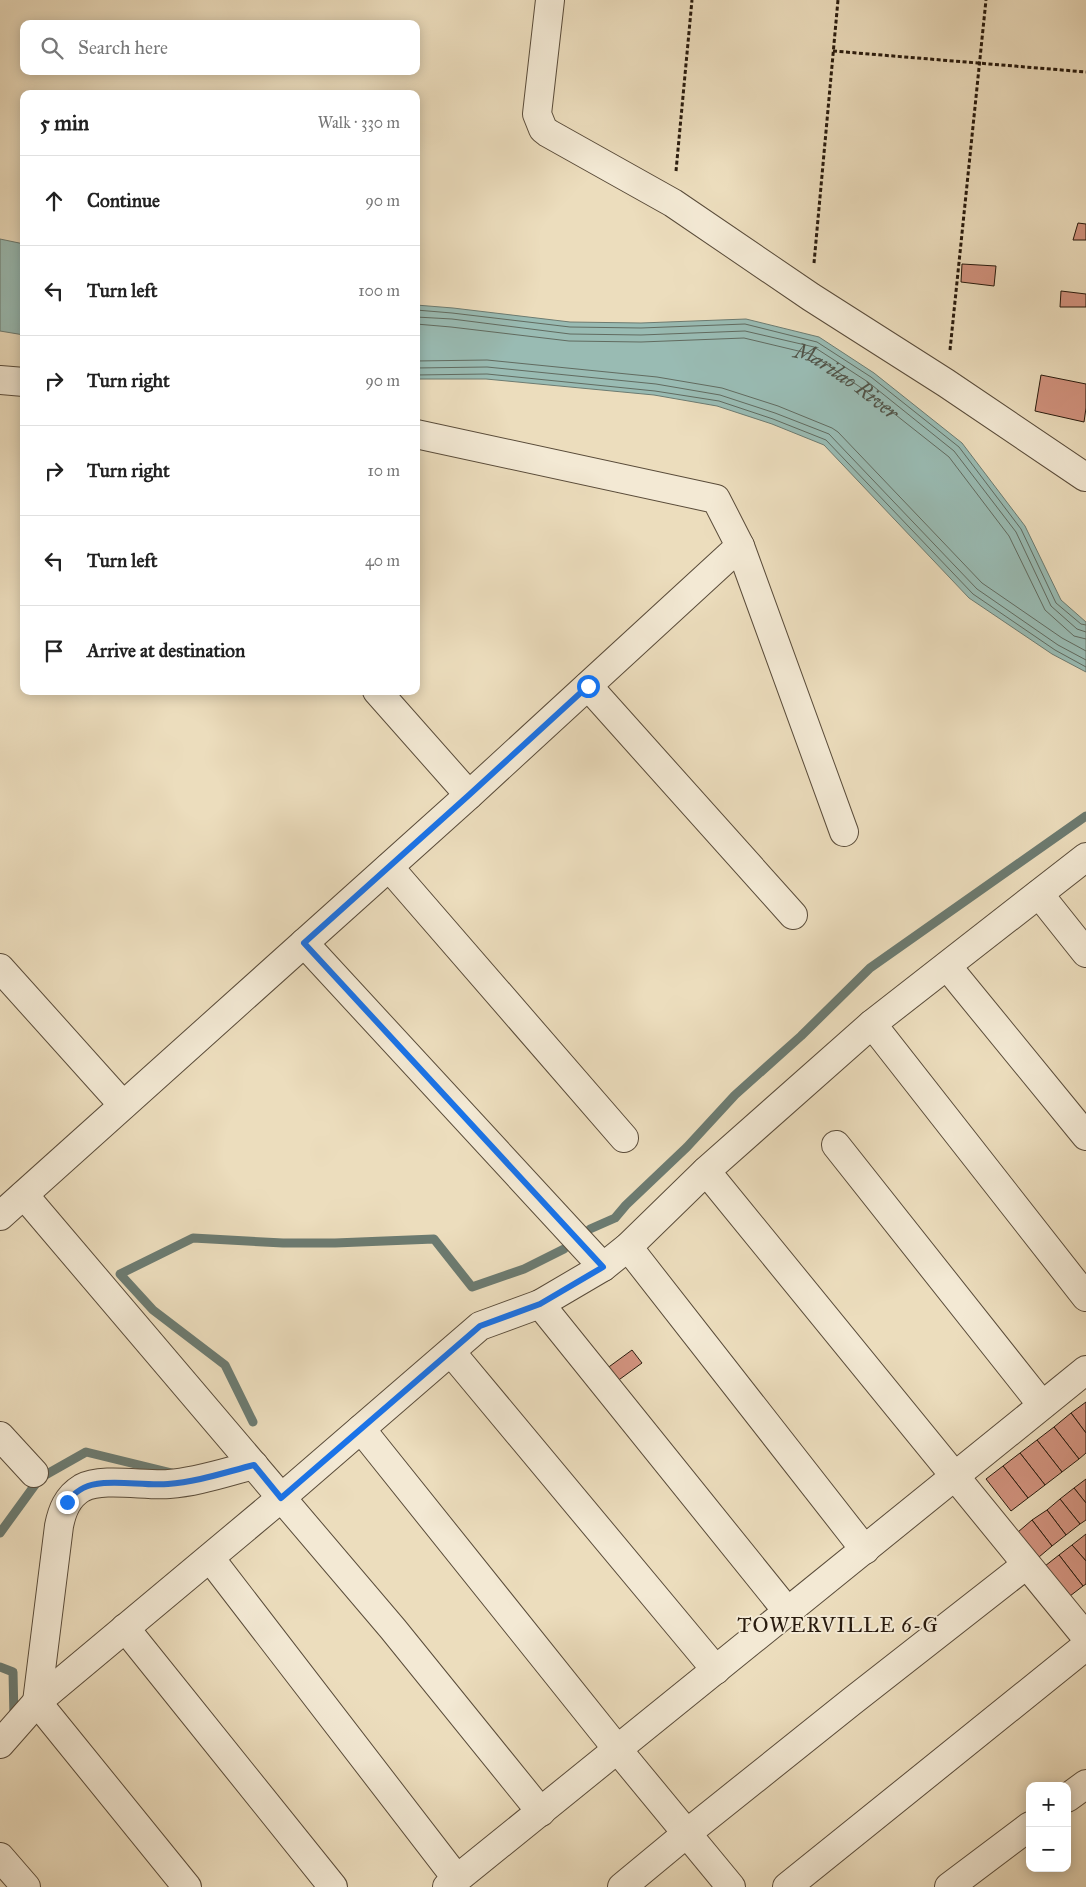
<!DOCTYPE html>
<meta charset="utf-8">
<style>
:root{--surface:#fff;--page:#f6f6f6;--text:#222;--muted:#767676;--line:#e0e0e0}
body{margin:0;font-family:"IM FELL Great Primer",serif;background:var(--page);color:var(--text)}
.controls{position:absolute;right:15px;bottom:15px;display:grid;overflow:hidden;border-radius:10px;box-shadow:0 2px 12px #0003}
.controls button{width:45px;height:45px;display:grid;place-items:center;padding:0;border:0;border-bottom:1px solid var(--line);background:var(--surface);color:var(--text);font:25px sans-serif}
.stop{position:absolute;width:15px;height:15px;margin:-11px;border:4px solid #1a73e8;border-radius:50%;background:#fff}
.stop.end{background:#1a73e8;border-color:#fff;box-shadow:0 1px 5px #0008}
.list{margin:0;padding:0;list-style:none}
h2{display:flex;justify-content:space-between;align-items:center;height:65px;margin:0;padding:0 20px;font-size:21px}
h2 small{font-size:16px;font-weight:400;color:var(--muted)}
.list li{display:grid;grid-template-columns:32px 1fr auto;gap:15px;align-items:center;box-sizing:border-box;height:90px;padding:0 20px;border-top:1px solid var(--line)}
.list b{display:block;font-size:19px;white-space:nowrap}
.list em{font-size:16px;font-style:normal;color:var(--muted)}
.icon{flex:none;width:28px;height:28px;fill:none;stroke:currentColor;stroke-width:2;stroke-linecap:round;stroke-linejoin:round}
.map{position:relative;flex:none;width:1086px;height:1887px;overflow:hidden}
.search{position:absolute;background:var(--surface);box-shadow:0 2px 12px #0003;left:20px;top:20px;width:400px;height:55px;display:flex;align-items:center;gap:12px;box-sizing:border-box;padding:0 18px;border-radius:10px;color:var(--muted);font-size:19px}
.panel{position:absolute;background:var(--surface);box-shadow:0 2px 12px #0003;left:20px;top:90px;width:400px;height:605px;border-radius:10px}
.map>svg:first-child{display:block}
</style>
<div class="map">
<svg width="1086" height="1887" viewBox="0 0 1086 1887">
<rect width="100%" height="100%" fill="#ecddbd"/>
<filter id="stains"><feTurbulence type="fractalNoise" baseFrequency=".004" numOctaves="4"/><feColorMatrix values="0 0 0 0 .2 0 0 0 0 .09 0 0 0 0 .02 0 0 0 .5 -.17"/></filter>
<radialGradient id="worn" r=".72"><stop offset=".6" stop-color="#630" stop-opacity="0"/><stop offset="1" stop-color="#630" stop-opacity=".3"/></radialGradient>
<g fill="#99bbb3" stroke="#6c7b71">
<polygon points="0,239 24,244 24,335 0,331"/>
<polygon points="416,305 453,308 570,322 641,323 746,319 819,337 874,373 962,443 1025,526 1061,600 1086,622 1086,672 1052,654 969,598 824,445 772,424 717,406 654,395 486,379 416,379"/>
</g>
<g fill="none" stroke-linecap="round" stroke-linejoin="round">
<g stroke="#616b60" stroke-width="1">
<polyline points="416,310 452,313 570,327 641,328 745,324 817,342 871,377 959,447 1021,529 1056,603 1081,624 1086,625"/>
<polyline points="416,317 452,319 570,334 641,335 745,331 814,347 868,382 954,451 1016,532 1051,606 1077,629 1086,632"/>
<path id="s1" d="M416,324L451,327L569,341L641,342L744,338L811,354L863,389L949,457L1009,536L1045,610L1074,636L1086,639"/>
<polyline points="416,361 487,360 657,377 722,388 778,406 832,428 838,432 982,583 1062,638 1086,651"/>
<polyline points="416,368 487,367 656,384 720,395 775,413 829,434 977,589 1058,645 1086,660"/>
<polyline points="416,375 487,374 655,391 719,401 773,419 826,440 973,594 1055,650 1086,667"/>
</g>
<g stroke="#6c7b71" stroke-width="9">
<polyline points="590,1229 615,1218 626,1205 687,1147 735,1095 801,1036 870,968 1086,816"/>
<polyline points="253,1422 225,1365 153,1310 120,1274 193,1238 283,1243 335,1243 434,1239 472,1287 524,1269 564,1249"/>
<polyline points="0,1533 40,1478 86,1452 172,1473"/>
<polyline points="0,1667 13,1672 14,1718"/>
</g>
</g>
<g fill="#d2937f" stroke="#291b0e">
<polygon points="1078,223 1086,224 1086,240 1073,240"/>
<polygon points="962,264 996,266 994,286 961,282"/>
<polygon points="1061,291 1086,294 1086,307 1060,307"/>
<polygon points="1041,375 1086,384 1086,408 1084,422 1035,411"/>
<polygon points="632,1350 642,1363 616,1382 606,1369"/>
<polygon points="1086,1402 1086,1433 1071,1413"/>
<polygon points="1071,1413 1086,1433 1086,1453 1079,1459 1054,1427"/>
<polygon points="1054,1427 1079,1459 1062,1472 1037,1440"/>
<polygon points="1037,1440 1062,1472 1045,1485 1020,1453"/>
<polygon points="1020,1453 1045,1485 1028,1498 1003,1466"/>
<polygon points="1003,1466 1028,1498 1011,1511 986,1479"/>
<polygon points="1086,1479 1086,1503 1074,1488"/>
<polygon points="1074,1488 1086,1503 1086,1520 1080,1524 1060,1499"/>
<polygon points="1060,1499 1080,1524 1066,1535 1047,1510"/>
<polygon points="1047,1510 1066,1535 1052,1546 1032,1520"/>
<polygon points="1032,1520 1052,1546 1039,1557 1018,1532"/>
<polygon points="1086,1534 1086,1561 1072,1545"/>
<polygon points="1072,1545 1086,1561 1086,1584 1083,1586 1059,1555"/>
<polygon points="1059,1555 1083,1586 1070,1596 1045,1566"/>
</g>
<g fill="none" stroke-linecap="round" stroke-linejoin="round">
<defs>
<g id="minor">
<polyline points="550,0 537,114 543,129 548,133 673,203 811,297 946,383 1085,477"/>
<polyline points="0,380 24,382"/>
<polyline points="740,546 844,832"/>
<polyline points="588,686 793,915"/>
<polyline points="377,691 469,795"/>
<polyline points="389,867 624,1138"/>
<polyline points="1039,894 1086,953"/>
<polyline points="304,943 603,1267"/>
<polyline points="947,966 1086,1136"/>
<polyline points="0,968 123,1105"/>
<polyline points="872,1024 1086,1297"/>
<polyline points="836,1145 1042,1405"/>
<polyline points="706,1171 1086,1637"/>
<polyline points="24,1195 393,1629 541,1812"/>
<polyline points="0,1216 469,795 740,546 716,499 416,434"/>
<polyline points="628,1247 865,1550"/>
<polyline points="540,1304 788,1612"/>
<polyline points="451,1352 716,1670"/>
<polyline points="361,1429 618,1750 731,1887"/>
<polyline points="0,1436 34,1473"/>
<polyline points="210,1558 457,1879"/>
<polyline points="125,1628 333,1887"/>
<polyline points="0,1744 37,1702 281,1498 480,1326 540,1304 603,1267 628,1247 706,1171 872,1024 1086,857"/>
<polyline points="1067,1798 1086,1784"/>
<polyline points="0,1857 26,1887"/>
<path d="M187,1887L37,1702L59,1526C62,1511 67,1497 82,1488C102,1477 145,1486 169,1484C198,1482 226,1472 254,1465"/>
<polyline points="447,1887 1086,1370"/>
<polyline points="622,1887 686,1834 851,1702 1026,1565"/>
<polyline points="787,1887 1086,1646"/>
<polyline points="949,1887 1030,1826"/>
</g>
</defs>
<use href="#minor" stroke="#5a4c3a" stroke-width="30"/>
<g stroke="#291b0e" stroke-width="3" stroke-dasharray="4 2.5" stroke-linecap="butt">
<polyline points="833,51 1086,72"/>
<polyline points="676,171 692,0"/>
<polyline points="814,263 838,0"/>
<polyline points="950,350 986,0"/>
</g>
<use href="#minor" stroke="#f3e9d4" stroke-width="28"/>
</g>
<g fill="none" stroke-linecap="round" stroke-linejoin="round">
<path stroke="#1a73e8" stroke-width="6" d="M67,1502C75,1492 83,1486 96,1484C117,1480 146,1486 168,1484C197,1482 226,1472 254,1465L281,1498L480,1326L540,1304L603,1267L304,943L469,795L588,686"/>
</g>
<g text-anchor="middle" stroke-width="4" stroke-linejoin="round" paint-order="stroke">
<g font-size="21" font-style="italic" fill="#505348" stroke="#f3e9d4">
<text dy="7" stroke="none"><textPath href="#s1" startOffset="442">Marilao River</textPath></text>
</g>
<g font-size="21" letter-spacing="1" fill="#291b0e" stroke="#f3e9d4">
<text x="838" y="1632">TOWERVILLE 6-G</text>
</g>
</g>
<rect width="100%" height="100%" filter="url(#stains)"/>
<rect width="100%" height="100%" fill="url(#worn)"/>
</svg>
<div class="controls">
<button>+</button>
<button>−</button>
</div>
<div class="stop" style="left:588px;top:686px"></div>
<div class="stop end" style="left:67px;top:1502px"></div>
<div class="search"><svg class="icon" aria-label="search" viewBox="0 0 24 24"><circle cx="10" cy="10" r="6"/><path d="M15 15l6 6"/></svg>Search here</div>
<section class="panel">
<h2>5 min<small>Walk · 330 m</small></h2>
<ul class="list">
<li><svg class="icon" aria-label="ahead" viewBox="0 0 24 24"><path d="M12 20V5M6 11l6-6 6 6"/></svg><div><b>Continue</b></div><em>90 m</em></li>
<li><svg class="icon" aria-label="left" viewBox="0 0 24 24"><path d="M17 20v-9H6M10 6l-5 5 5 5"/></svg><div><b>Turn left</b></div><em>100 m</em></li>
<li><svg class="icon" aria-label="right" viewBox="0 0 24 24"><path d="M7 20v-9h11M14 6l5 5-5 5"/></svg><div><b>Turn right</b></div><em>90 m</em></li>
<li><svg class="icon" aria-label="right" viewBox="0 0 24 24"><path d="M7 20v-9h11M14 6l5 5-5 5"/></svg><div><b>Turn right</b></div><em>10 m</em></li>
<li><svg class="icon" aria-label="left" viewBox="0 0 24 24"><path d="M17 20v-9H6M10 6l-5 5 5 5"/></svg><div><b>Turn left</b></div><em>40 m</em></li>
<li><svg class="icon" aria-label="arrive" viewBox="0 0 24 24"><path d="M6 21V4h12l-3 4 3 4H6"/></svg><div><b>Arrive at destination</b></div></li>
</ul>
</section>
</div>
